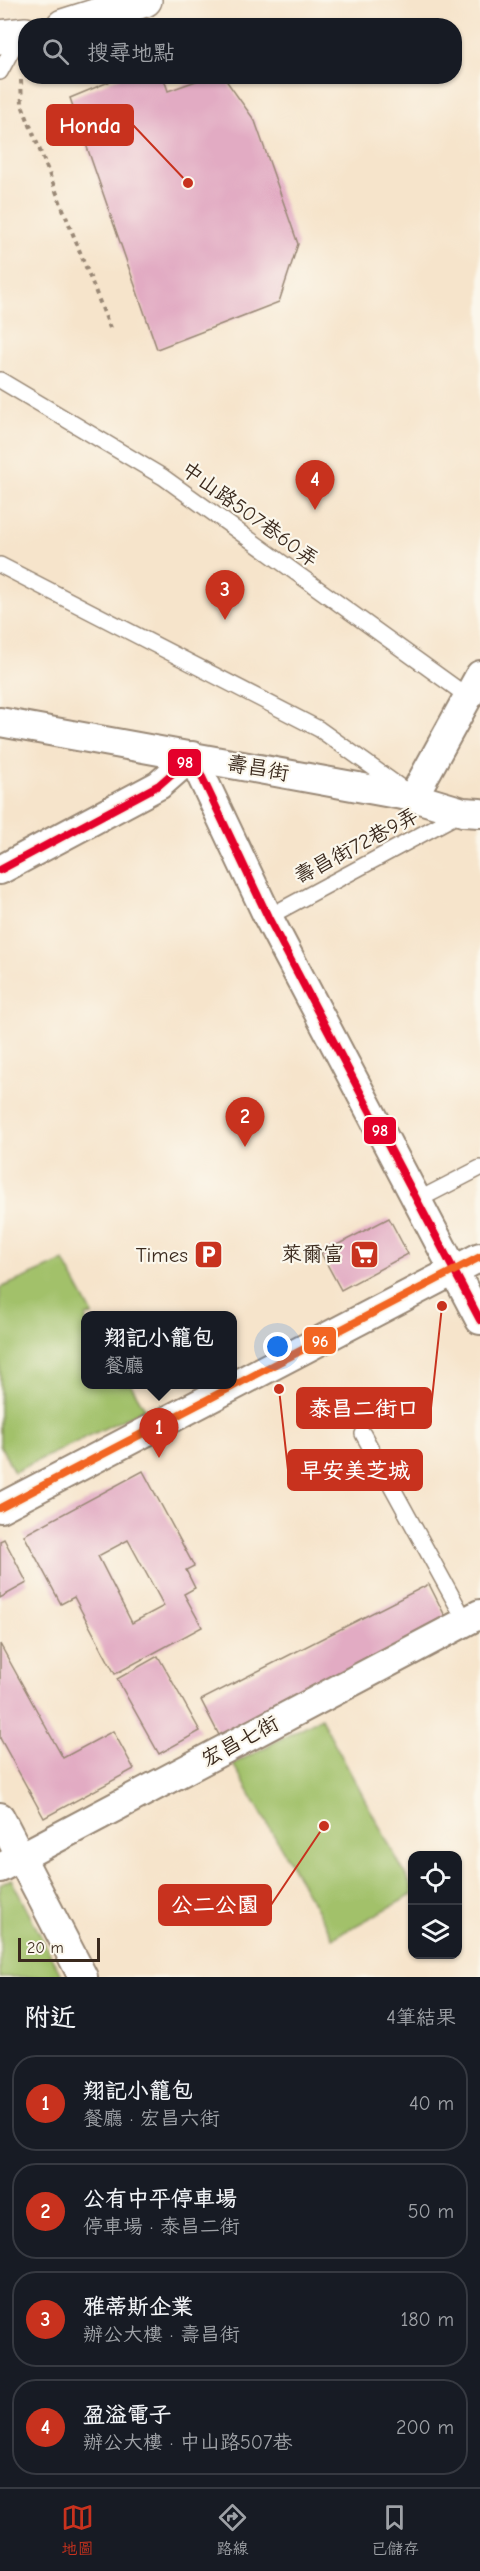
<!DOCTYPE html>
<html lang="zh-TW">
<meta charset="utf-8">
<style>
:root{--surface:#171b24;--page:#242831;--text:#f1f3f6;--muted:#9ea1a6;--line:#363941;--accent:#c8321e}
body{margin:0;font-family:"Comic Neue","LXGW WenKai TC",sans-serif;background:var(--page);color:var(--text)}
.controls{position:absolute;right:18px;bottom:18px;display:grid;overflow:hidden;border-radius:12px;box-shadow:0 2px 4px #0004}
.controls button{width:54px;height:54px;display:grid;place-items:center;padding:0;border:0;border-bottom:2px solid var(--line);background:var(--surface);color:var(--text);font:30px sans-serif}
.scale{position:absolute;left:18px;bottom:15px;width:82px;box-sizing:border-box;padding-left:6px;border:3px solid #3b2a1e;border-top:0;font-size:16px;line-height:21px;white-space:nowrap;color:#3b2a1e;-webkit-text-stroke:4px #fbf7ec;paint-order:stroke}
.you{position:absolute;left:278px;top:1347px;width:21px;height:21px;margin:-15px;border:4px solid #fff;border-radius:50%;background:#1a73e8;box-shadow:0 0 0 9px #1a73e833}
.badge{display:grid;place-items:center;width:39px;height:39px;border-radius:50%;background:var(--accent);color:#fff;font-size:20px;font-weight:700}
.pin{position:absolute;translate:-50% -50px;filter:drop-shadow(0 2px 3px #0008)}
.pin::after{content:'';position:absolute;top:32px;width:21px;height:18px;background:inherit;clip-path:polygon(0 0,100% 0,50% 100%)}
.popup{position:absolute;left:81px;top:1311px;width:156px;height:78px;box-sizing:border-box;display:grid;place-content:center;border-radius:12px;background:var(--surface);filter:drop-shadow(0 2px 4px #0005);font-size:20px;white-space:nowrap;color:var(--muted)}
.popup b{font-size:22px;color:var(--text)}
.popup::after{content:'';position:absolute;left:50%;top:100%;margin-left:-12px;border:12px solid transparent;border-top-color:var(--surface)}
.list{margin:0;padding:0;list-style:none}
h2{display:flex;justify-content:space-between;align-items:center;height:78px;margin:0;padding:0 24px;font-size:26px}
h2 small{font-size:20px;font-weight:400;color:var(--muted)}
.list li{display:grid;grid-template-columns:39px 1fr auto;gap:18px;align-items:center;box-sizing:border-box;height:96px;margin:0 12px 12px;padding:0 12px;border:2px solid var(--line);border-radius:24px}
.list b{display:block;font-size:22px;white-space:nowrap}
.list p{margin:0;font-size:20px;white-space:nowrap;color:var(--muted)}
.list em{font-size:20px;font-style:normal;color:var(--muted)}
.icon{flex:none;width:33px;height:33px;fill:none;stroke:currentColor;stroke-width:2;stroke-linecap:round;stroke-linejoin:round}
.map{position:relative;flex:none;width:480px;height:1977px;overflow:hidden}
.search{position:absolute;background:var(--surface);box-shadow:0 2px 4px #0004;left:18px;right:18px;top:18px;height:66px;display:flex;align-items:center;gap:15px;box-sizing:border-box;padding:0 21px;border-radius:24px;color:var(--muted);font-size:22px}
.sheet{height:510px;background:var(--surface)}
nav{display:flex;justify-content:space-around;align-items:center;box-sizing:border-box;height:84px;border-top:2px solid var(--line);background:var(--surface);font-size:16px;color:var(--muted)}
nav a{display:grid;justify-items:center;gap:3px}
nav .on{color:var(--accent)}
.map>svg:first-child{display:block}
</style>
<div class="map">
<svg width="480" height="1977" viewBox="0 0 480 1977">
<rect width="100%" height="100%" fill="#fbf7ec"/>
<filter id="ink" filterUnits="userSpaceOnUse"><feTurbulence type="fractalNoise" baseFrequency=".0167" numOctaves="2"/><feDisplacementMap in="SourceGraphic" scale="12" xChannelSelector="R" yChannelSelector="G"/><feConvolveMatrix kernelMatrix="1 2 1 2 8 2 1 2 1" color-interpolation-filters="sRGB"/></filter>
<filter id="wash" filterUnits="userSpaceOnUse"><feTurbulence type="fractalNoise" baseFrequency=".008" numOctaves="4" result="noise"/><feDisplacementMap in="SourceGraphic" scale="24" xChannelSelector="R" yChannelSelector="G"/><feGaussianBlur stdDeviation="1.35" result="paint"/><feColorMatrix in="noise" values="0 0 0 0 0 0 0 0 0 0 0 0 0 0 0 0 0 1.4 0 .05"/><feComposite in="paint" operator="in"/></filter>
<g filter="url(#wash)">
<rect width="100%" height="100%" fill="#f6e4cb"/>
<g fill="#a2c16a" stroke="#6e7644" stroke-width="1.5">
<polygon points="64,1261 93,1315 86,1316 86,1384 131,1385 145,1409 14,1472 0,1445 0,1288"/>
<polygon points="321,1718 412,1887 412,1895 333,1938 233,1764"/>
<polygon points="11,1879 62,1977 0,1977 0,1885"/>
</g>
<g id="blocks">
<g fill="#e2abc3" fill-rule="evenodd">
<polygon points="123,76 163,76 168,91 210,76 223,76 255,121 298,244 279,302 157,349 70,98"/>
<polygon points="389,1218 408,1254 341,1290 321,1253"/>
<path d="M143,1471L194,1566L186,1570L195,1588L184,1594L202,1627L115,1674L74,1597L61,1604L24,1535ZM128,1540L164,1606L132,1623L98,1556Z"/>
<polygon points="4,1539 27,1583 0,1598 0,1541"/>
<polygon points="429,1584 448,1622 220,1737 201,1700"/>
<polygon points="0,1644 63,1758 113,1731 134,1769 44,1818 0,1738"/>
<polygon points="158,1656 200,1731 159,1754 117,1679"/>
</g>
</g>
</g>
<g filter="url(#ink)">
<use href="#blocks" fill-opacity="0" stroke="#988774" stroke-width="1.5"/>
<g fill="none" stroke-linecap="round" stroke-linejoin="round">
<defs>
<g id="lane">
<polyline points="0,72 20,35"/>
<polyline points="0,380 163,477 467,696"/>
<polyline points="0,565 319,729 403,789"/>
<polyline points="268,917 463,812"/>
<polyline points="418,1200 480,1168"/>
<polyline points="363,1434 466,1622"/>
</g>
<g id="street">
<polyline points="0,722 413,797 463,812 480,813"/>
<polyline points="413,797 480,675"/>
<polyline points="0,870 159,785 192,756 268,917 480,1320"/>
<polyline points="0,1508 480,1257"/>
<polyline points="0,1817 83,1977"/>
<polyline points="0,1868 480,1614"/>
</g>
<g id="primary">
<polyline points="63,26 145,0"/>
<polyline points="0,37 26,34"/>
</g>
</defs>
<use href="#lane" stroke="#988774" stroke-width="18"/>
<use href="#street" stroke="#988774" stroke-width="32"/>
<use href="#primary" stroke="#988774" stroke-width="36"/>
<polyline stroke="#988774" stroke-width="4" stroke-dasharray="4.5 4.5" stroke-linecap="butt" points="21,80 22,105 110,328"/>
<use href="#lane" stroke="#fff" stroke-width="15"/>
<use href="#street" stroke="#fff" stroke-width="28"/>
<use href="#primary" stroke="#fff" stroke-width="33"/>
<defs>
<polyline id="bus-1" points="0,870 159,785 192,756 268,917 480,1320"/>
<polyline id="bus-2" points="0,1508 480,1257"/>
</defs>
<use href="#bus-1" stroke="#fbf7ec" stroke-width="12"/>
<use href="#bus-2" stroke="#fbf7ec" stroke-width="12"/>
<use href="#bus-1" stroke="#e4002b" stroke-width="8"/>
<use href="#bus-2" stroke="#f26522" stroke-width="8"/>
</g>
</g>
<defs>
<symbol id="supermarket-square" viewBox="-11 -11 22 22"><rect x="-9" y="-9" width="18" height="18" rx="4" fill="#c8321e" stroke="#fbf7ec"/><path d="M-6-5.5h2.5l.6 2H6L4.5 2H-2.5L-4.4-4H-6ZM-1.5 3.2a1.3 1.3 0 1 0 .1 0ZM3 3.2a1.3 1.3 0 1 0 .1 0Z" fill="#fff"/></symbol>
<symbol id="parking-square" viewBox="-11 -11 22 22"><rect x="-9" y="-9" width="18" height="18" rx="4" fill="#c8321e" stroke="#fbf7ec"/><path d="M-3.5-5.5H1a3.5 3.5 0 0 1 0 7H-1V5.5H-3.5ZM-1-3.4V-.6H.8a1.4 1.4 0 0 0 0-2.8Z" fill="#fff"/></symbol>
</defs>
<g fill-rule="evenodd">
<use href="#supermarket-square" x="348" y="1238" width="33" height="33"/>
<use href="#parking-square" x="192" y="1238" width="33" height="33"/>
</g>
<g text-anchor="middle" stroke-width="4.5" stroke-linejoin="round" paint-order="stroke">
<g font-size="21" fill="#3b2a1e" stroke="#fbf7ec">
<text transform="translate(250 514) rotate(36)" y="7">中山路507巷60弄</text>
<text transform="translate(258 768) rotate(10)" y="7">壽昌街</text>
<text transform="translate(356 846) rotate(-28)" y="7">壽昌街72巷9弄</text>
<text transform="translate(240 1741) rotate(-28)" y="7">宏昌七街</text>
</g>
<g font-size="21" fill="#3b2a1e" stroke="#fbf7ec" text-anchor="end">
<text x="344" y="1261">萊爾富</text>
<text x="188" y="1262">Times</text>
</g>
</g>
<path fill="none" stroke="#c8321e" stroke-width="2" d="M188 183L133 125M442 1306L431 1408M279 1389L288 1470M324 1826L271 1905"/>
<g fill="#c8321e" stroke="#fbf7ec" stroke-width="2">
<circle cx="188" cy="183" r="6"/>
<circle cx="442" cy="1306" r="6"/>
<circle cx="279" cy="1389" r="6"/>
<circle cx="324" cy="1826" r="6"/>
</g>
<g fill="#c8321e" stroke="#c8321e" stroke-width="2">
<rect x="47" y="105" width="86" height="40" rx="6"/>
<rect x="297" y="1388" width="134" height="40" rx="6"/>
<rect x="288" y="1450" width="134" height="40" rx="6"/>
<rect x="159" y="1885" width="112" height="40" rx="6"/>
</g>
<g font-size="22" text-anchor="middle" font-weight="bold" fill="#fff">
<text x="90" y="133">Honda</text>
<text x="364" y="1416">泰昌二街口</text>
<text x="355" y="1478">早安美芝城</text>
<text x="215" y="1912">公二公園</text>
</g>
<g stroke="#fbf7ec" stroke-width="2">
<rect x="167" y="748" width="35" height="29" rx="6" fill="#e4002b"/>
<rect x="363" y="1116" width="34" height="29" rx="6" fill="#e4002b"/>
<rect x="303" y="1326" width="34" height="29" rx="6" fill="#f26522"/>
</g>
<g font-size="16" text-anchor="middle" font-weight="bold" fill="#fff">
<text x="185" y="768">98</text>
<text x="380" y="1136">98</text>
<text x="320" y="1347">96</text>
</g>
</svg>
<div class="controls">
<button><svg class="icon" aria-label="locate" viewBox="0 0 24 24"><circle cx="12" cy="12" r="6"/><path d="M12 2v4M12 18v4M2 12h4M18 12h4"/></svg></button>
<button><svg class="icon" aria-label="layers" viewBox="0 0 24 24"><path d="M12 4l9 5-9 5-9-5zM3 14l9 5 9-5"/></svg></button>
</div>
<div class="scale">20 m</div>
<div class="you"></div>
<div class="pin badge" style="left:159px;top:1458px">1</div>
<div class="popup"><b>翔記小籠包</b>餐廳</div>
<div class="pin badge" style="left:245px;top:1147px">2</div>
<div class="pin badge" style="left:225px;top:620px">3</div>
<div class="pin badge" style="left:315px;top:510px">4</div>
<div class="search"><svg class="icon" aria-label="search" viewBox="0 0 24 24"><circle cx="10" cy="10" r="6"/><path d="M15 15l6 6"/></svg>搜尋地點</div>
</div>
<section class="sheet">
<h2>附近<small>4筆結果</small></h2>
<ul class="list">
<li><span class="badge">1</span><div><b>翔記小籠包</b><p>餐廳 · 宏昌六街</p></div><em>40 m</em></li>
<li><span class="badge">2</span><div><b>公有中平停車場</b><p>停車場 · 泰昌二街</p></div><em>50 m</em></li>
<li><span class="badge">3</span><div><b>雅蒂斯企業</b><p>辦公大樓 · 壽昌街</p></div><em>180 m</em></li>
<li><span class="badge">4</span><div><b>盈溢電子</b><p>辦公大樓 · 中山路507巷</p></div><em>200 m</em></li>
</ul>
</section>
<nav>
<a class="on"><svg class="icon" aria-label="map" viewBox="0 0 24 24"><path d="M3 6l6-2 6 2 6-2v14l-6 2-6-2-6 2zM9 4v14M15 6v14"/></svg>地圖</a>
<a><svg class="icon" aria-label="directions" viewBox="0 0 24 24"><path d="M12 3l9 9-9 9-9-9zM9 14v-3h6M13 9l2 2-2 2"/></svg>路線</a>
<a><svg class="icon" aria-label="saved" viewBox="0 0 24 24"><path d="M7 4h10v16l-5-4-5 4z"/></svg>已儲存</a>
</nav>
